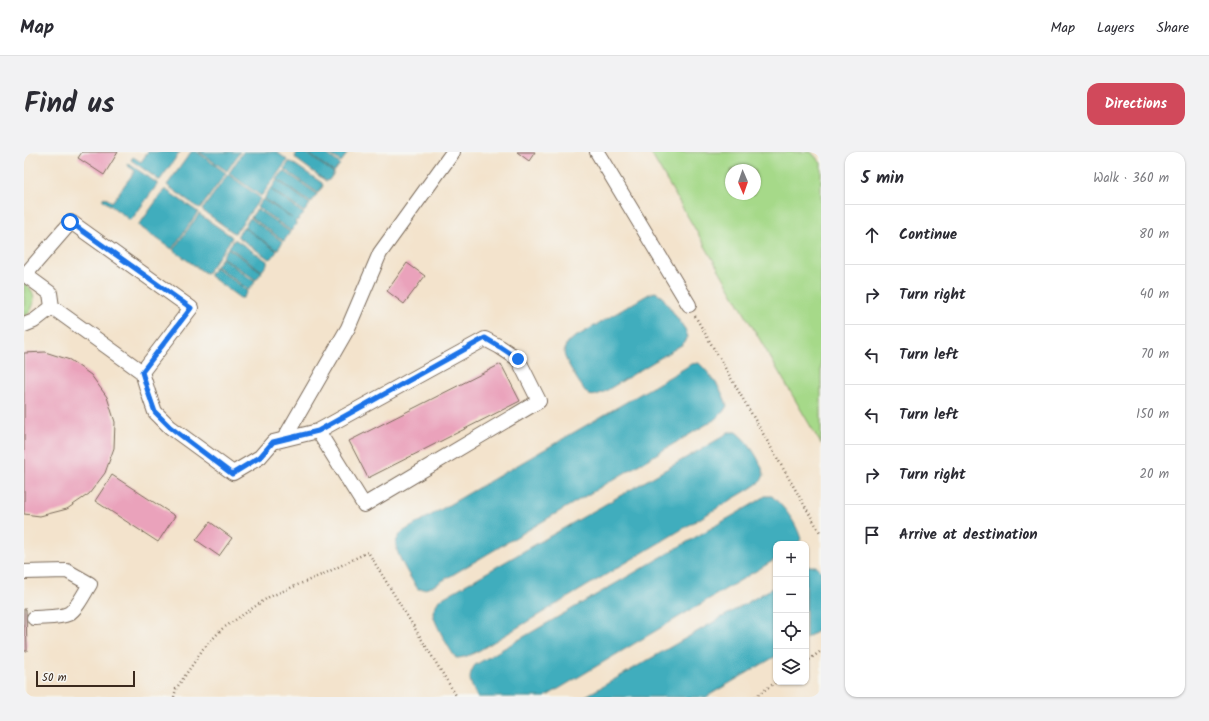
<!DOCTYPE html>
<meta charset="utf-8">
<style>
:root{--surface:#fff;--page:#f2f2f3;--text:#2b2b33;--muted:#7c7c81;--line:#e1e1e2;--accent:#d1495b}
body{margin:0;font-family:Kalam,sans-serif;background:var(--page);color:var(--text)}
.controls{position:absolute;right:12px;bottom:12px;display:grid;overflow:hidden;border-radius:8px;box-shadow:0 1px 3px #0004}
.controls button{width:36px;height:36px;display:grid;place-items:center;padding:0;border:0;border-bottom:1px solid var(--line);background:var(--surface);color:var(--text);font:20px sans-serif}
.compass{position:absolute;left:701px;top:12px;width:36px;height:36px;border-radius:50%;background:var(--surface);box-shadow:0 1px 3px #0004;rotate:178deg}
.scale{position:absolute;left:12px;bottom:10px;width:99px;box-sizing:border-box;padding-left:4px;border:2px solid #3b2a1e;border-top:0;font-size:11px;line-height:14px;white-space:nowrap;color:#3b2a1e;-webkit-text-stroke:3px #f6f6f2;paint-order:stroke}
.stop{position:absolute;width:12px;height:12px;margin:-9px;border:3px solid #1a73e8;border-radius:50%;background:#fff}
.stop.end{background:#1a73e8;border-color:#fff;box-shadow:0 1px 4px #0008}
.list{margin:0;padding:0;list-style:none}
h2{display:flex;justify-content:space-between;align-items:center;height:52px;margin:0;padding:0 16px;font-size:17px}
h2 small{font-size:13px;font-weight:400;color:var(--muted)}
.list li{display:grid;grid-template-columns:26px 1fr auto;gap:12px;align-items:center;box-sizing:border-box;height:60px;padding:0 16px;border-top:1px solid var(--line)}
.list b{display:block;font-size:15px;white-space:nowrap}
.list em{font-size:13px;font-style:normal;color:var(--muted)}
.icon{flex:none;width:22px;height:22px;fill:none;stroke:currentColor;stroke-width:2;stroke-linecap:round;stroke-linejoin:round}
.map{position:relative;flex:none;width:797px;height:545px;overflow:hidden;border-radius:12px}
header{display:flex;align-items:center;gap:24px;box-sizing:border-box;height:56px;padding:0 20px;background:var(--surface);border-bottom:1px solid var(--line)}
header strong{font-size:19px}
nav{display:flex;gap:22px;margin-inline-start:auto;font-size:14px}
.intro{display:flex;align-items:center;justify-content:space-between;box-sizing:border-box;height:96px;padding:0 24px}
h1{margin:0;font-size:28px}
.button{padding:10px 18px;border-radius:12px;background:var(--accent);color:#fff;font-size:14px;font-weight:700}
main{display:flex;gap:24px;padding:0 24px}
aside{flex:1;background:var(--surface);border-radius:12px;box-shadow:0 1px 3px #0004}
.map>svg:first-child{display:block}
</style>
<header>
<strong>Map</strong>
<nav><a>Map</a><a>Layers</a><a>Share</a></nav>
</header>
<div class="intro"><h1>Find us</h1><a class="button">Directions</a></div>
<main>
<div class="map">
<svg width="797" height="545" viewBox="0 0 797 545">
<rect width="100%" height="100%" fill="#f6f6f2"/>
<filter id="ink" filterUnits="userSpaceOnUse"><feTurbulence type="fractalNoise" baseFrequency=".025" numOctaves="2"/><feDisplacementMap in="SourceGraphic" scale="8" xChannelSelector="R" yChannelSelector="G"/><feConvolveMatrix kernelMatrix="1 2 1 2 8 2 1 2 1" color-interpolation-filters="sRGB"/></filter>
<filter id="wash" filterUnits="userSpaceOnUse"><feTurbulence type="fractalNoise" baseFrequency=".012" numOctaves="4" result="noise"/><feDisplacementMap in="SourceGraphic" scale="16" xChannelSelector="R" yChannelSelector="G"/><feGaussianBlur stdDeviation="0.9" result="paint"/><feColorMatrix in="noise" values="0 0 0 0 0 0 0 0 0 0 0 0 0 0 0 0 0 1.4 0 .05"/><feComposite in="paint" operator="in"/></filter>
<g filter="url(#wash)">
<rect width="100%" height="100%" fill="#f3e3cc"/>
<g fill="#a6d989" stroke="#708254" fill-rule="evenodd">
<path d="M626,0H787L797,11V292ZM707,18H731V42H707Z"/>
<path d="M0,131C3,133 6,135 7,138C13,146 9,160 0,165Z"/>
</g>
<g fill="#40adbd" stroke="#3e6c6e">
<polygon points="124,0 156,0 136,28 135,28 107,8 109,5 117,10"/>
<polygon points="167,0 173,0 202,21 176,57 144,34 143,33"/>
<polygon points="175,0 216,0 203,19"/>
<polygon points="219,0 253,0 262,7 263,9 238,43 237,44 205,21"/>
<polygon points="274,0 280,0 310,21 305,28 302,29 272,7 271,4"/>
<polygon points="282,0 300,0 316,12 310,20"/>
<polygon points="303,0 320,0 323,2 317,10"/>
<polygon points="265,10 267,10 298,31 299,34 294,41 260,17"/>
<polygon points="103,12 105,12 133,31 133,33 108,67 106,68 79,48 79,46 80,45 88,50 111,19 103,13"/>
<polygon points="260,19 293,42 287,51 253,27"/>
<polygon points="204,22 235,45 236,47 211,81 210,81 178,58"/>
<polygon points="253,28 286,52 280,60 247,37"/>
<polygon points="246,37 280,62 274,68 271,69 272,72 267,79 233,55 238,48 240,48 268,66 241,47 241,45"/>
<polygon points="140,38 142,38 174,60 148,97 115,74 115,73"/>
<polygon points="233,57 266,80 260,89 227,65"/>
<polygon points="175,62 207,84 208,86 183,121 181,121 149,98"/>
<polygon points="226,66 259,90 253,98 220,75"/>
<polygon points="219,75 253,99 248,106 245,107 214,85 214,83"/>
<polygon points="210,88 212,88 243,109 243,112 238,119 205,95"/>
<polygon points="204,96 238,120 232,128 198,105"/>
<polygon points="198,106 231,130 225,138 192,114"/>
<polygon points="191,115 224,139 219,146 216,146 186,124 186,122"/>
<path d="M631,140L637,143L661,177L664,185L659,192L580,240C575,242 570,245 565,243C560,240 543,211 541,205C539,200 541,195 543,190L625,142Z"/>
<path d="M675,211C687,223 699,238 703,254L699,260L690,268L418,429C410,434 403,438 394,437C388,429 373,404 372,394C371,389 375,384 378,380L661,216L667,212Z"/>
<path d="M704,280H712C725,291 736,306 740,323L737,329L727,336L456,498C448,502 441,506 432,506C426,499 408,467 409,460C410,455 413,452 415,448L698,285Z"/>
<path d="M741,344H748C761,356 772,370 777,387L774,392H752V407L521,545H453C447,532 442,526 451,513L734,349Z"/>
<polygon points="784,414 792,414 797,419 797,477 782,486 782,416"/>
<polygon points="752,434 752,504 682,545 560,545"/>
</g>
<g id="blocks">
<g fill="#eaa2bb">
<polygon points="58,0 94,0 80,23 54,6"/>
<polygon points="493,0 511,0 505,9"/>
<polygon points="383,111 401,124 380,152 363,139"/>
<polygon points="21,200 46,208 67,223 83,245 91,270 90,296 81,321 65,342 43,357 16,364 0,362 0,201"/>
<polygon points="477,212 496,249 344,326 325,289"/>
<polygon points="88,323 151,364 134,390 71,349"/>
<polygon points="186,370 208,386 195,404 172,388"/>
<polygon points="0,457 2,457 3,499 0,499"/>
</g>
</g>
</g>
<g filter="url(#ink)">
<use href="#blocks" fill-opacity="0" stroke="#7b6b5b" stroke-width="1"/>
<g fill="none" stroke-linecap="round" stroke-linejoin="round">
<defs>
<g id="minor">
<polyline points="573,0 665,153"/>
<polyline points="0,122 26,141 28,155 10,169 0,173"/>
<polyline points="1,123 47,70 167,156 118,220"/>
<polyline points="28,155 118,220 124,240 131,260 146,275 209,321 236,305 249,290 294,279 461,187 476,195 494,207 515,249 340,353 294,279"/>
<polyline points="260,287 324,176 356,101 429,0"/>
<path d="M0,420L43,419L66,432C61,440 53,457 44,462C36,466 19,465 10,466"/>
</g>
</defs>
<use href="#minor" stroke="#7b6b5b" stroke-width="16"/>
<g stroke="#7b6b5b" stroke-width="2.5" stroke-dasharray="1 3" stroke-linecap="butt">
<polyline points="671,164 797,382"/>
<polyline points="782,510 797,499"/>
<polyline points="150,545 152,537 179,497 198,477 245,445 302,421 344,400 433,545"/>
<polyline points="731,545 752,530"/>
</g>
<use href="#minor" stroke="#fff" stroke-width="14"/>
</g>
</g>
<g fill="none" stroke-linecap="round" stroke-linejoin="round" filter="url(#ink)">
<polyline stroke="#1a73e8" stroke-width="5" points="46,70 167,156 118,220 124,240 131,260 146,275 208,322 236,305 249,290 294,279 461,186 476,195 494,207"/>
</g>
</svg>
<div class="controls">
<button>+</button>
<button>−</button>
<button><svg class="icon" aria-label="locate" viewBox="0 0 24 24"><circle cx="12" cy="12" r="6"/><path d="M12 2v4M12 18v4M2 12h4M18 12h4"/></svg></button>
<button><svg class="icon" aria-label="layers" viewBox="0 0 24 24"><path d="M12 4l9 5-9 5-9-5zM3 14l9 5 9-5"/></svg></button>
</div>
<svg class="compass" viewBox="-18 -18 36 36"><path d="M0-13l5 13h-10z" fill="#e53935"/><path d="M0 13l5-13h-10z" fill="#7c7c81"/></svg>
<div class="scale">50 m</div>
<div class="stop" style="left:46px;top:70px"></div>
<div class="stop end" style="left:494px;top:207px"></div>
</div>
<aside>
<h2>5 min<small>Walk · 360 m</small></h2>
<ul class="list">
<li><svg class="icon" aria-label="ahead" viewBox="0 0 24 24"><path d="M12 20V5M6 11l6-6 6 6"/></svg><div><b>Continue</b></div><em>80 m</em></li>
<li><svg class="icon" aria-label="right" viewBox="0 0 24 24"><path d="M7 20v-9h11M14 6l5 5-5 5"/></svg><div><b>Turn right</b></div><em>40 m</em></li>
<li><svg class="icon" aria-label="left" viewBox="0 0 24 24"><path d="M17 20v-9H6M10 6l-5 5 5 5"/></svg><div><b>Turn left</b></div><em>70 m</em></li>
<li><svg class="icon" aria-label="left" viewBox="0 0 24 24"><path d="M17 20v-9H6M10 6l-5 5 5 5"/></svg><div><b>Turn left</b></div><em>150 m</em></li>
<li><svg class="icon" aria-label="right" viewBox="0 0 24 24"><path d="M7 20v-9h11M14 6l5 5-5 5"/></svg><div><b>Turn right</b></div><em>20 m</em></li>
<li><svg class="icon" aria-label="arrive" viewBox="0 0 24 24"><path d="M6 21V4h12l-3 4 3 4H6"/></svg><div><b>Arrive at destination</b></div></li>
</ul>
</aside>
</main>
